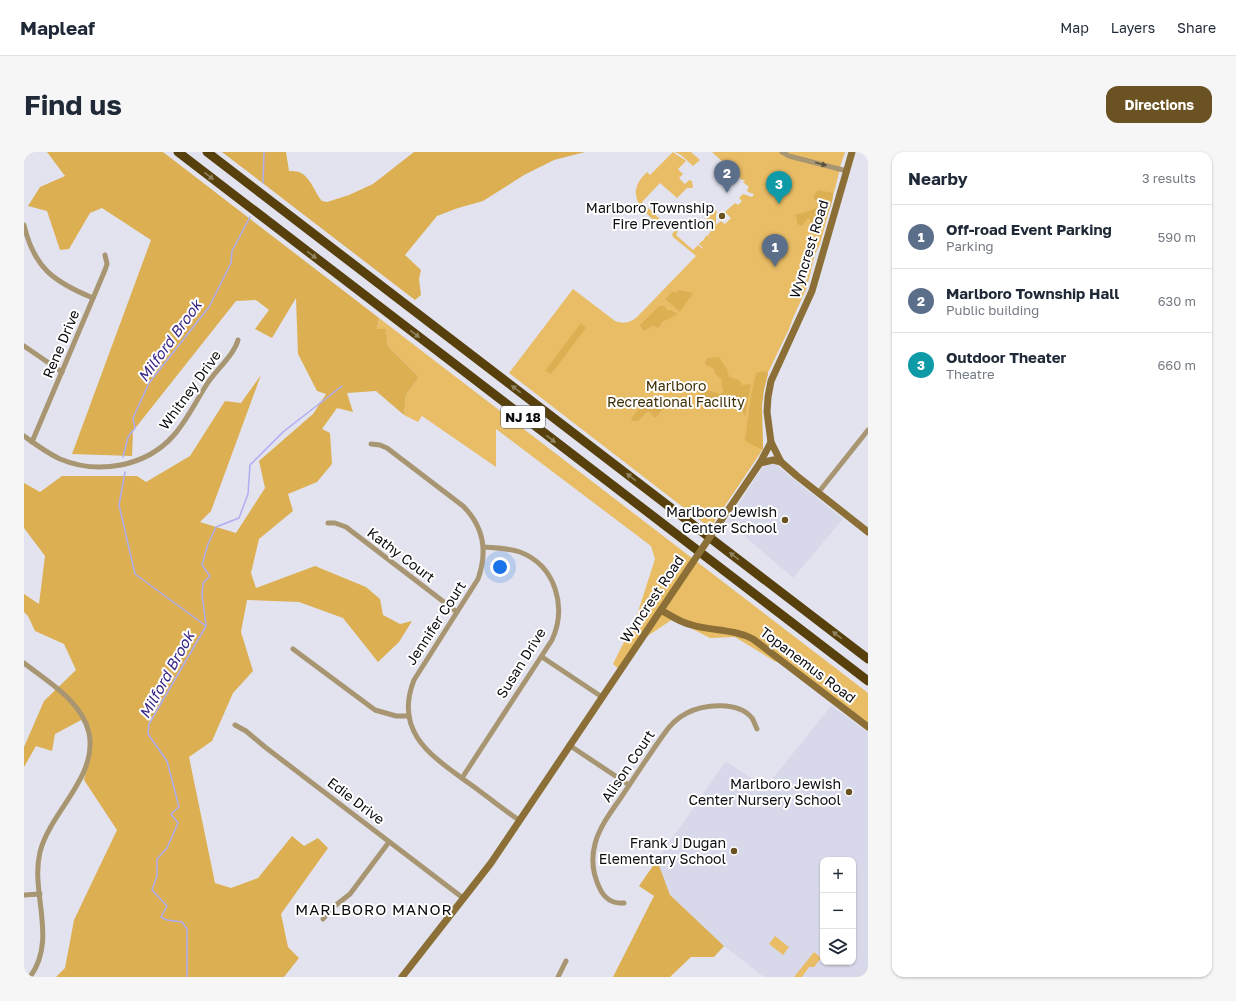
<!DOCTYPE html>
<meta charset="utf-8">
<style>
:root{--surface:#fff;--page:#f6f6f7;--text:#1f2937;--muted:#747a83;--line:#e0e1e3;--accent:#6a5222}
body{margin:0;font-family:"Golos Text",sans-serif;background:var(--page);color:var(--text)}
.controls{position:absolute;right:12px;bottom:12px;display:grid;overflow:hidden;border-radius:8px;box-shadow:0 1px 3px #0004}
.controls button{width:36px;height:36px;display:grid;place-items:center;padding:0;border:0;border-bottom:1px solid var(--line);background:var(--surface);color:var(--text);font:20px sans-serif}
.you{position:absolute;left:476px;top:415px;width:14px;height:14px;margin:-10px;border:3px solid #fff;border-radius:50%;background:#1a73e8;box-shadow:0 0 0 6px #1a73e833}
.badge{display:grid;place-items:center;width:26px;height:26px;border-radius:50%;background:var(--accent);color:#fff;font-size:13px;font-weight:700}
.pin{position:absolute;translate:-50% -33px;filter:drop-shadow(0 1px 2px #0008)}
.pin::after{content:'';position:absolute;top:21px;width:14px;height:12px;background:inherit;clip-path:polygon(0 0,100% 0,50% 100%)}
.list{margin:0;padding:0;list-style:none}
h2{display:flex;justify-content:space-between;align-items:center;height:52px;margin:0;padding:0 16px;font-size:17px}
h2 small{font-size:13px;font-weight:400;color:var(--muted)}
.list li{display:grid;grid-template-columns:26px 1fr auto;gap:12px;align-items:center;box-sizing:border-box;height:64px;padding:0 16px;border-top:1px solid var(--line)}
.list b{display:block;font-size:15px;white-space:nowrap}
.list p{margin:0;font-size:13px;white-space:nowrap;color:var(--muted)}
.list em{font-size:13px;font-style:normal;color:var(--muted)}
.icon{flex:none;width:22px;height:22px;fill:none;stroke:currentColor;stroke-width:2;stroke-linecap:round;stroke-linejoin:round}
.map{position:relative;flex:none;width:844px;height:825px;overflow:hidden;border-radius:12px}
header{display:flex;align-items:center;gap:24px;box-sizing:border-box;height:56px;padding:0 20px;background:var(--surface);border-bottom:1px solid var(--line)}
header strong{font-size:19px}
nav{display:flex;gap:22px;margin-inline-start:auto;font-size:14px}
.intro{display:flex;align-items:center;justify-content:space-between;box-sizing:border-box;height:96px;padding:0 24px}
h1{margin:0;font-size:28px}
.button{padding:10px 18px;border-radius:12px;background:var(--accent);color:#fff;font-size:14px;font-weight:700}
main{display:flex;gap:24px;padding:0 24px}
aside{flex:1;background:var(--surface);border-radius:12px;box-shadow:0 1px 3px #0004}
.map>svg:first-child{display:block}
</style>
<header>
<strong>Mapleaf</strong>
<nav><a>Map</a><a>Layers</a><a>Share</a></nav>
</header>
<div class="intro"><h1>Find us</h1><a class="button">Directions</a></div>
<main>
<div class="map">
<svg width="844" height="825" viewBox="0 0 844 825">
<rect width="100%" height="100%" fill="#e2e3ee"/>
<g fill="#d8d8eb" fill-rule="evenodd">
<polygon points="743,311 751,312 819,367 769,426 703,369 740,313"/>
<path d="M807,554L844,580V823L842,825H740L700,794L646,743L633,708L702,609L741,636ZM799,708H829V810H799Z"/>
</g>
<g fill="#e9bd66">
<path d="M649,0C653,4 658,5 662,9L654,17L659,22L655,26L661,32L665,28L668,29L669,36H663L653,46L636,31L618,50L643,74L647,73L645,77H641C622,62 597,44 623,20L626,23Z"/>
<polygon points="651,0 667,0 676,8 669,14 657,3"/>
<path d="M688,0H821L817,12L813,29L796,92L791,102L783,135L769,166L765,177L741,227L737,251L739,294L737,300L686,376L485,221L549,137L591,169C600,172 606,171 613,165L672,104L649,85L648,82L652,78L654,79L652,83L669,98L674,93L679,97V96L675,92L679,88L680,89V87L683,83L688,87L684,83L687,79L679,70L688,61V58H692L693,61L692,62V73L697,69L701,72L707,66L701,60L711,51L714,53L718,49L715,46L719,42L728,45L730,42L724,40L723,38L725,35L719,30L721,28H718Z"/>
<polygon points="355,166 844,541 844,571 772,516 750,509 711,485 686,486 649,467 616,489 596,518 589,512 612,466 631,407 627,394 472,277 472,315 398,264 394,270 380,263 382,243 395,225 364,194 362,177 353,177"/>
<polygon points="751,784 765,795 759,803 745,792"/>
<polygon points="790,800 797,806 790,815 785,815 778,825 770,825"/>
</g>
<g fill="#dcaf53">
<polygon points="23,0 139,0 355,166 353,177 362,177 364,194 395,225 382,243 380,263 352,239 323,241 329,260 313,256 298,277 306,281 308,312 293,330 264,342 269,359 235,387 227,421 232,436 291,414 342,435 356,447 359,463 376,472 388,469 375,490 354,510 319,466 275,450 223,448 217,480 229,519 209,541 188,589 165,605 191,731 207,736 234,726 268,684 280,694 294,686 304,696 257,762 264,795 275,806 260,825 32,825 41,816 50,768 93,678 60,628 68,587 61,566 31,582 28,599 12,594 0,615 0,595 20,549 52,518 40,492 11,479 4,464 0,460 0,442 15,452 21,404 0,376 0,331 16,340 38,324 113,324 122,330 166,304 201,249 217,251 237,223 187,359 176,370 212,381 241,336 235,309 289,262 302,242 293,239 274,202 272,146 248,186 231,177 245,158 232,148 212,149 109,279 108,304 48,302 127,88 78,56 66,61 45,97 36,98 23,59 4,54 16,35 41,24"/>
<path d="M198,0H262L265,19C268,19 272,19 275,20C286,24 291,41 298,49L303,50L325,43L349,32L390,0H561L530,8L500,23L459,49L434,56L413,64L381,103L397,118L395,127L397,143L391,148Z"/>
<path d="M794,38L809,41C809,53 802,72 788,72L786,67L784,66L778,74L773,72V66L770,63C777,62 781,60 787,58C791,55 795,57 799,54V51C794,50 788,48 790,43Z"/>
<polygon points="654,138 669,141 656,160 641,147 649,139 651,141"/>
<polygon points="635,154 640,154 644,159 646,158 654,162 638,170 634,176 629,173 620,179 618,177 616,173"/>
<polygon points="557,171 562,176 527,222 521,219"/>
<path d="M693,205L696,206C700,215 703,214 705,225L715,228L718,233L727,232L721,264L716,254L675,244L679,238H683L696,242L699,240C700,236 696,233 698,228L691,222C691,216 687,215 682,213L681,210L683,206Z"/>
<polygon points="739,219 743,220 744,222 740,238 738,254 739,298 721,289 727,244 732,221"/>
<path d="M621,248L626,251C633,247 636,249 640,256L631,266L624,259L614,269H608L607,267Z"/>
<polygon points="633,708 646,743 700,794 690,805 667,805 646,825 589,825 630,744 615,734"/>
</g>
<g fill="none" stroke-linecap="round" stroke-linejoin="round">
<g stroke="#afadf2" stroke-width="1.5">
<polyline points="239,31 240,0"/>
<polyline points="99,305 104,285 111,276 109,266 125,231 185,155 207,111 208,99 226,65"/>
<polyline points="101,320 95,353 111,422 182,474 125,572 124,582 143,609 155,655 147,662 154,671 143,696 133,707 133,724 128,738 143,754 137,765 143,768 158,770 163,777 163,825"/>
<polyline points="182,473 178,443 179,431 186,424 178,413 184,392 192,375 215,366 224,342 226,313 259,280 318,234"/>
</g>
<g stroke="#a89571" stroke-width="5">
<polyline points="758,0 765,4 823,19"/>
<path d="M0,73C10,116 30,130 69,146"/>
<polyline points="0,194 38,220"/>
<path d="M0,284C11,292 23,301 36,307C74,323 122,315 150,283C163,268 172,249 183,232C192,218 210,203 214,188"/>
<polyline points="8,290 81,118 83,112 81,103"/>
<path d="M347,292L356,293L363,296L439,354C460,375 464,399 454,427L390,528C369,581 409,605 446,632C463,644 478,657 495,668"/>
<polyline points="794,341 844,278"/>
<polyline points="304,371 311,371 322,375 433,460"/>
<polyline points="269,497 351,558 372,564 385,564"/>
<polyline points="518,505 578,545"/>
<path d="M0,511C24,530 58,549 65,581C74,625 26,660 16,700C6,741 34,787 6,825"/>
<polyline points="211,573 222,579 241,595 439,746"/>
<polyline points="545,593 605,633"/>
<path d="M438,626L528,488C543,455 532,414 496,400C484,396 472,396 460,395"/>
<polyline points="0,743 16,742"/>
<path d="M600,751C588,752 581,747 576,737C569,723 567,707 571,692C575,676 586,661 596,647C610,626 625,603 640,582C646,573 653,566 663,561C680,552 714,549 728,566C730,569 731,573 733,577"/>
<polyline points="299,767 307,757 326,742 365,690"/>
<polyline points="534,825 542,809"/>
</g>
<g stroke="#8b6f36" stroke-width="7">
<polyline points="747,290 757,310 773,324 844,380"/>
<polyline points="736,311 749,308 757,310"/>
<polyline points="694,373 736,311 747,290 743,260 744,245 747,229 788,139 828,0"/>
<path d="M637,458C647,464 657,471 668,473C688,479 710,477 729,487L844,575"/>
<polyline points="378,825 467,711 667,413"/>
</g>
<g stroke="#57400b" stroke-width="9">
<polyline points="154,0 844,529"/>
<polyline points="183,0 844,507"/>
</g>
<polyline stroke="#8b6f36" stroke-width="7" points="667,413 694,373"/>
</g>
<defs><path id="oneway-solid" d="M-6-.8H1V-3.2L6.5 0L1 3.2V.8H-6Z"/></defs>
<use fill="#5a5040" href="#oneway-solid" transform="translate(797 12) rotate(15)"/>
<g fill="#928360">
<use href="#oneway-solid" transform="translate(185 24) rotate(38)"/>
<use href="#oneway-solid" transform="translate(288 103) rotate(37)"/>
<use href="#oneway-solid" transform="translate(391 182) rotate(37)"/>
<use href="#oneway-solid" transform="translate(492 237) rotate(-143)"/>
<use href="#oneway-solid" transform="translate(527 287) rotate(37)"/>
<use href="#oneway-solid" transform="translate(607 325) rotate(-143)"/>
<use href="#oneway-solid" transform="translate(710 404) rotate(-143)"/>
<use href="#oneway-solid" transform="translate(813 483) rotate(-143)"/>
</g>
<g fill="#6a5222" stroke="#fff" stroke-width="1.5">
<circle cx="698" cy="64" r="4"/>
<circle cx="761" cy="368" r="4"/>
<circle cx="825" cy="640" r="4"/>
<circle cx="710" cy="699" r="4"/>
</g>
<g text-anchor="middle" stroke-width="4" stroke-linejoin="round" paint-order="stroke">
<rect fill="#fff" stroke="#555558" stroke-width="1" x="477" y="254" width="44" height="22" rx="3"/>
<g font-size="13" font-weight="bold" fill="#0c0c10">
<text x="499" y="270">NJ 18</text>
</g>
<g font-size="14" fill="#0c0c10" stroke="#fff" text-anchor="end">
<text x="690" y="61">Marlboro Township<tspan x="690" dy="16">Fire Prevention</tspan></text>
<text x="753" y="365">Marlboro Jewish<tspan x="753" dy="16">Center School</tspan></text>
<text x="817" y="637">Marlboro Jewish<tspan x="817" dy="16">Center Nursery School</tspan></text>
<text x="702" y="696">Frank J Dugan<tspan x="702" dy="16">Elementary School</tspan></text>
</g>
<g font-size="14" fill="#0c0c10" stroke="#fff">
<text transform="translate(785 97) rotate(-73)" y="5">Wyncrest Road</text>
<text transform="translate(37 192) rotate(-67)" y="5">Rene Drive</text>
<text transform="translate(166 238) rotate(-54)" y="5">Whitney Drive</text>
<text transform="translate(377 403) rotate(37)" y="5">Kathy Court</text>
<text transform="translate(628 447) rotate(-56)" y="5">Wyncrest Road</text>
<text transform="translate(412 471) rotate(-57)" y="5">Jennifer Court</text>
<text transform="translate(497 511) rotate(-58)" y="5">Susan Drive</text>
<text transform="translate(784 513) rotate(37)" y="5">Topanemus Road</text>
<text transform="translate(604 614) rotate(-56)" y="5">Alison Court</text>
<text transform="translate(332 649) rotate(37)" y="5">Edie Drive</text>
</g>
<g font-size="14" fill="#3f2d03" stroke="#fff">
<text x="652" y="239">Marlboro<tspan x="652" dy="16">Recreational Facility</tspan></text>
</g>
<g font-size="15" font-style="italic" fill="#382585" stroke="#fff">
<text transform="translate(146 189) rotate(-54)" y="5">Milford Brook</text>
<text transform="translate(143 523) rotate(-61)" y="5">Milford Brook</text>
</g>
<g font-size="15" letter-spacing="1" fill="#0c0c10" stroke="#fff">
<text x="350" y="763">MARLBORO MANOR</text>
</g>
</g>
</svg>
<div class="controls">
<button>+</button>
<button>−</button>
<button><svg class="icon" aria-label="layers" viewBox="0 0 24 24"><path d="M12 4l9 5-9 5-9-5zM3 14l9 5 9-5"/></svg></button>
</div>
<div class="you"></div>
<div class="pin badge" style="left:751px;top:115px;background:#5c6f8a">1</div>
<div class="pin badge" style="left:703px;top:41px;background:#5c6f8a">2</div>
<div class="pin badge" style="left:755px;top:52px;background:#0f9aa8">3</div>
</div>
<aside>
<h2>Nearby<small>3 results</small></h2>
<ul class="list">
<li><span class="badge" style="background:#5c6f8a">1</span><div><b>Off-road Event Parking</b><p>Parking</p></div><em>590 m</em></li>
<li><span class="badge" style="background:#5c6f8a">2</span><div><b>Marlboro Township Hall</b><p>Public building</p></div><em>630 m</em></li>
<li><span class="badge" style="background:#0f9aa8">3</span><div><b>Outdoor Theater</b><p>Theatre</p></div><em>660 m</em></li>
</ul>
</aside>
</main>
